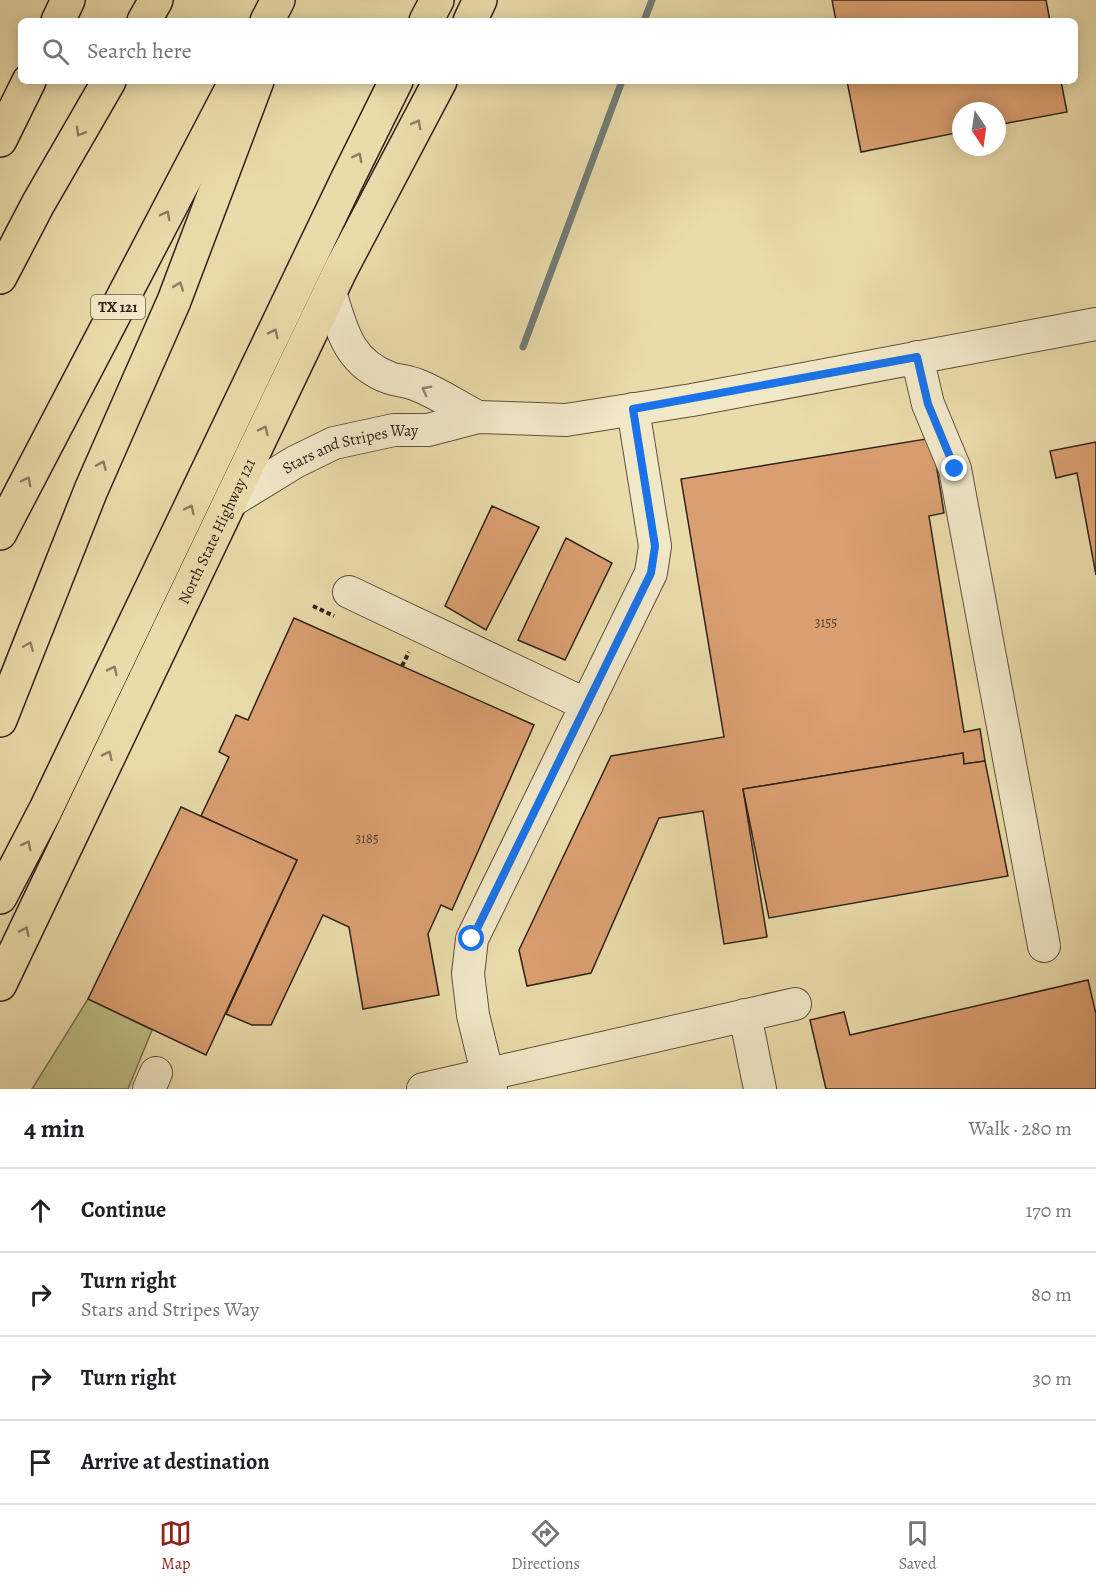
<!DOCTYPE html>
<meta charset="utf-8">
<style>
:root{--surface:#fff;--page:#f2f2f2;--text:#202124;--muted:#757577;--line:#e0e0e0;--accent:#8f2418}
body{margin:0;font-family:Alegreya,serif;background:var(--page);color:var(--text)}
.compass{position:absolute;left:952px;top:102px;width:54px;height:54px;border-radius:50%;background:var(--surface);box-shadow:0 3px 15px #0003;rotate:167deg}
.stop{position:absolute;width:18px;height:18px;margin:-14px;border:4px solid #1a73e8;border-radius:50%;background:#fff}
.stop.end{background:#1a73e8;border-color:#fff;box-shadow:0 2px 6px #0008}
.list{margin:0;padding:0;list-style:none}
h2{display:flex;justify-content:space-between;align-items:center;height:78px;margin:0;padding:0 24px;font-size:26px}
h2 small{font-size:20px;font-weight:400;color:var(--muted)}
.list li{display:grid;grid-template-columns:39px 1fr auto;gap:18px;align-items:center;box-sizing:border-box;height:84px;padding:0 24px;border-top:2px solid var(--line)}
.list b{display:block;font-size:22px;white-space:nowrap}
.list p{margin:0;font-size:20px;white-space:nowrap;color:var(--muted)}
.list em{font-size:20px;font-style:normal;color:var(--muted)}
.icon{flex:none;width:33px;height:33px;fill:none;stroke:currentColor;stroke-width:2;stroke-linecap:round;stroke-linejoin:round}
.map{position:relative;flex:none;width:1096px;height:1089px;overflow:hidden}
.search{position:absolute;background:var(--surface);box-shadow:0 3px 15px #0003;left:18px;right:18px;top:18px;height:66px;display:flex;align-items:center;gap:15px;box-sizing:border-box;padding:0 21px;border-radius:9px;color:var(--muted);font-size:22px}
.sheet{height:414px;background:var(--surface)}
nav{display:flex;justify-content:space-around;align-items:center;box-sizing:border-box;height:84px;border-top:2px solid var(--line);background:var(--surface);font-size:16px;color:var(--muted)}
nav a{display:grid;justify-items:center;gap:3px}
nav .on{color:var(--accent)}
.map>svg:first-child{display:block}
</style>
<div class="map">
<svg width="1096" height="1089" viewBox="0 0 1096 1089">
<rect width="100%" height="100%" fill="#eadbaa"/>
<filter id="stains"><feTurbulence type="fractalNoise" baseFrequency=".00333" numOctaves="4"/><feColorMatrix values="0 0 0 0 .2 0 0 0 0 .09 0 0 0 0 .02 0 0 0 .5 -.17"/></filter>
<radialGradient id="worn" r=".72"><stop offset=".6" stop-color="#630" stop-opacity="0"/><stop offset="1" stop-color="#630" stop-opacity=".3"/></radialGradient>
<polygon fill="#bebe84" stroke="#767050" stroke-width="1.5" points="88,999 152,1030 128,1089 32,1089"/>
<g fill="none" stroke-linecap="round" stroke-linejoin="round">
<g stroke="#707d76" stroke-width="7">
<polyline points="644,21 652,0"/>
<polyline points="523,347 622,81"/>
</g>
</g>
<g fill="#da9f70" stroke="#2f221b" stroke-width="1.5">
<polygon points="832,0 1046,0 1050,21 836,21"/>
<polygon points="847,81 1061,81 1067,112 997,125 997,111 961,111 961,132 861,152"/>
<polygon points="932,438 944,513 929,516 964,732 980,729 985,761 964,764 963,753 743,789 767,937 724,944 703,811 659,818 591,973 527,986 519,950 611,756 724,737 681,479"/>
<polygon points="1096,442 1096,575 1077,473 1056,478 1050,451"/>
<polygon points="492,506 539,527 486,630 445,606"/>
<polygon points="566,538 612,563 565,660 518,640"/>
<polygon points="294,618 534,725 452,910 441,905 428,934 439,995 363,1009 349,927 323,915 271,1025 252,1025 226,1014 297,860 201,816 229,757 219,752 236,715 248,720"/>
<polygon points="963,753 964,764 985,761 1008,876 769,918 743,789"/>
<polygon points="181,807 297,860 206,1055 88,999"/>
<polygon points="1088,980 1096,1014 1096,1089 826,1089 810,1020 844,1012 850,1035"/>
</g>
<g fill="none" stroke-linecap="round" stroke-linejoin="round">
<defs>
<g id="minor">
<path d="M330,292C342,330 348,363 390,378C399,381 409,381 417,385C438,393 458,407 478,417"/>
<polyline points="917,357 928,404 955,469 1044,946"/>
<path id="s1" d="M230,502L295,462L334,443L394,430H428L478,417L566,420L692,400L1096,324"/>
<polyline points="349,592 587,705"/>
<polyline points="745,1015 760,1089"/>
<polyline points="149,1089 156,1073"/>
<polyline points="423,1089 795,1004"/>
<polyline points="491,1089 473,1015 468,974 472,939 651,573 655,546 633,409"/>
</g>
<g id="major">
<polyline points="470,21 480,0"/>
<path id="s2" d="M0,984L341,269L440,81"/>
</g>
<g id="highway">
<polyline points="58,21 68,0"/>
<polyline points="144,21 156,0"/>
<polyline points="267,21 278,0"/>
<polyline points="426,21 437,0"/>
<polyline points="0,140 29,81"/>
<polyline points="0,277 38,204 109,81"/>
<polyline points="0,533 236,81"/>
<polyline points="0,720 91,490 174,301 257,81"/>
<polyline points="0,897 46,809 348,178 396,81"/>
</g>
</defs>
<use href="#minor" stroke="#5e503f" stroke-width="34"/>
<use href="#major" stroke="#2f221b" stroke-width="36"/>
<use href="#highway" stroke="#2f221b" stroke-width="36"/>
<g stroke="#2f221b" stroke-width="4" stroke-dasharray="4.5 3" stroke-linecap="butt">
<polyline points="313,606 334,616"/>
<polyline points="402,666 409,652"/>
</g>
<use href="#minor" stroke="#f1e8c8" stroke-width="32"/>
<use href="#major" stroke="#eadbaa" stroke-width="33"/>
<use href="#highway" stroke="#eadbaa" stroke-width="33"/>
</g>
<defs><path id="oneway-chevron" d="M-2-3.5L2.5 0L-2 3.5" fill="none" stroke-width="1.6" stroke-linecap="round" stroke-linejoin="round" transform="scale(1.5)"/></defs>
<g stroke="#8c7e62">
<use href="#oneway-chevron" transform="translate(417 124) rotate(-62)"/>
<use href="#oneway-chevron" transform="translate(80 132) rotate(120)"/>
<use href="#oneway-chevron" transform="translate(358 157) rotate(-63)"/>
<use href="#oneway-chevron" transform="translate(166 215) rotate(-62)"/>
<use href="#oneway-chevron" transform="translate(179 286) rotate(-69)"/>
<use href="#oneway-chevron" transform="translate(274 333) rotate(-64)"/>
<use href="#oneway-chevron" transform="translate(264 430) rotate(-64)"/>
<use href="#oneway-chevron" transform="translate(102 465) rotate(-66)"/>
<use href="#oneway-chevron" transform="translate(27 481) rotate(-62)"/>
<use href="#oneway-chevron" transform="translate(190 509) rotate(-64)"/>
<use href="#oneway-chevron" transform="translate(29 646) rotate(-68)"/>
<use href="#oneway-chevron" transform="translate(113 670) rotate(-64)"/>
<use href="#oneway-chevron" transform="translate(108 755) rotate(-64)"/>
<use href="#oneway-chevron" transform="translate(27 845) rotate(-62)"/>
<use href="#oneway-chevron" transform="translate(25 931) rotate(-65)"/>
</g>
<use stroke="#908572" href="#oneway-chevron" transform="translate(426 390) rotate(-152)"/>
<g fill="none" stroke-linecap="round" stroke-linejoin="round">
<polyline stroke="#1a73e8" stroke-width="8" points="472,939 651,573 655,546 633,409 917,357 928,404 955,469"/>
</g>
<g text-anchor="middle" stroke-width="6" stroke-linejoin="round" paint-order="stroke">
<g font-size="14" fill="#5a4130">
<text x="826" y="627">3155</text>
<text x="367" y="843">3185</text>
</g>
<rect fill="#f1e8c8" stroke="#695d4f" stroke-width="1.5" x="91" y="295" width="54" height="24" rx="4.5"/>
<g font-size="15" font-weight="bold" fill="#2f221b">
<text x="118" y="312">TX 121</text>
</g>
<g font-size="16" fill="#2f221b" stroke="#f1e8c8">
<text dy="6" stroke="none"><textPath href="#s1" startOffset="134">Stars and Stripes Way</textPath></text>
<text dy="6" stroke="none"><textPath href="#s2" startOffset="502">North State Highway 121</textPath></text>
</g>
</g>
<rect width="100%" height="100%" filter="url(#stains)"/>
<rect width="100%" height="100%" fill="url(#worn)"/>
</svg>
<svg class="compass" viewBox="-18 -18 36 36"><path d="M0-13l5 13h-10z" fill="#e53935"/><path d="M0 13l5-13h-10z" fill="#757577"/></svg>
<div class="stop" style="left:472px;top:939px"></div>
<div class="stop end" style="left:955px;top:469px"></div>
<div class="search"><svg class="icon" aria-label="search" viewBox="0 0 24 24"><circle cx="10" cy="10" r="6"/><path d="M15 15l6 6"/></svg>Search here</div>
</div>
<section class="sheet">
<h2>4 min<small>Walk · 280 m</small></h2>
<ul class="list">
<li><svg class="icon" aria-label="ahead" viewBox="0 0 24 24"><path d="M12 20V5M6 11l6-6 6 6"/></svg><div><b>Continue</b></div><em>170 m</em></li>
<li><svg class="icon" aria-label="right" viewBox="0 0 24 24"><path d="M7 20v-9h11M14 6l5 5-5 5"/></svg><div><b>Turn right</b><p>Stars and Stripes Way</p></div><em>80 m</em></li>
<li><svg class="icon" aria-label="right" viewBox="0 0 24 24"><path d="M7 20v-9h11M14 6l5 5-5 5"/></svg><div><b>Turn right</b></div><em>30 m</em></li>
<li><svg class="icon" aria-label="arrive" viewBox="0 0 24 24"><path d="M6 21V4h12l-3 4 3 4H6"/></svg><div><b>Arrive at destination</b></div></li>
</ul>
</section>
<nav>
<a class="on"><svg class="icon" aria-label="map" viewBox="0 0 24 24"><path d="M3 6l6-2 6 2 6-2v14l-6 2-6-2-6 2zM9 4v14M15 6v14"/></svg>Map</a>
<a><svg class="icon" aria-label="directions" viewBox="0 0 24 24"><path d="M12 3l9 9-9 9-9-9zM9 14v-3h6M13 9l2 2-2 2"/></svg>Directions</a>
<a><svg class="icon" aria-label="saved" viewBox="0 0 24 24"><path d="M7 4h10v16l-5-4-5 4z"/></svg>Saved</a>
</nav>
